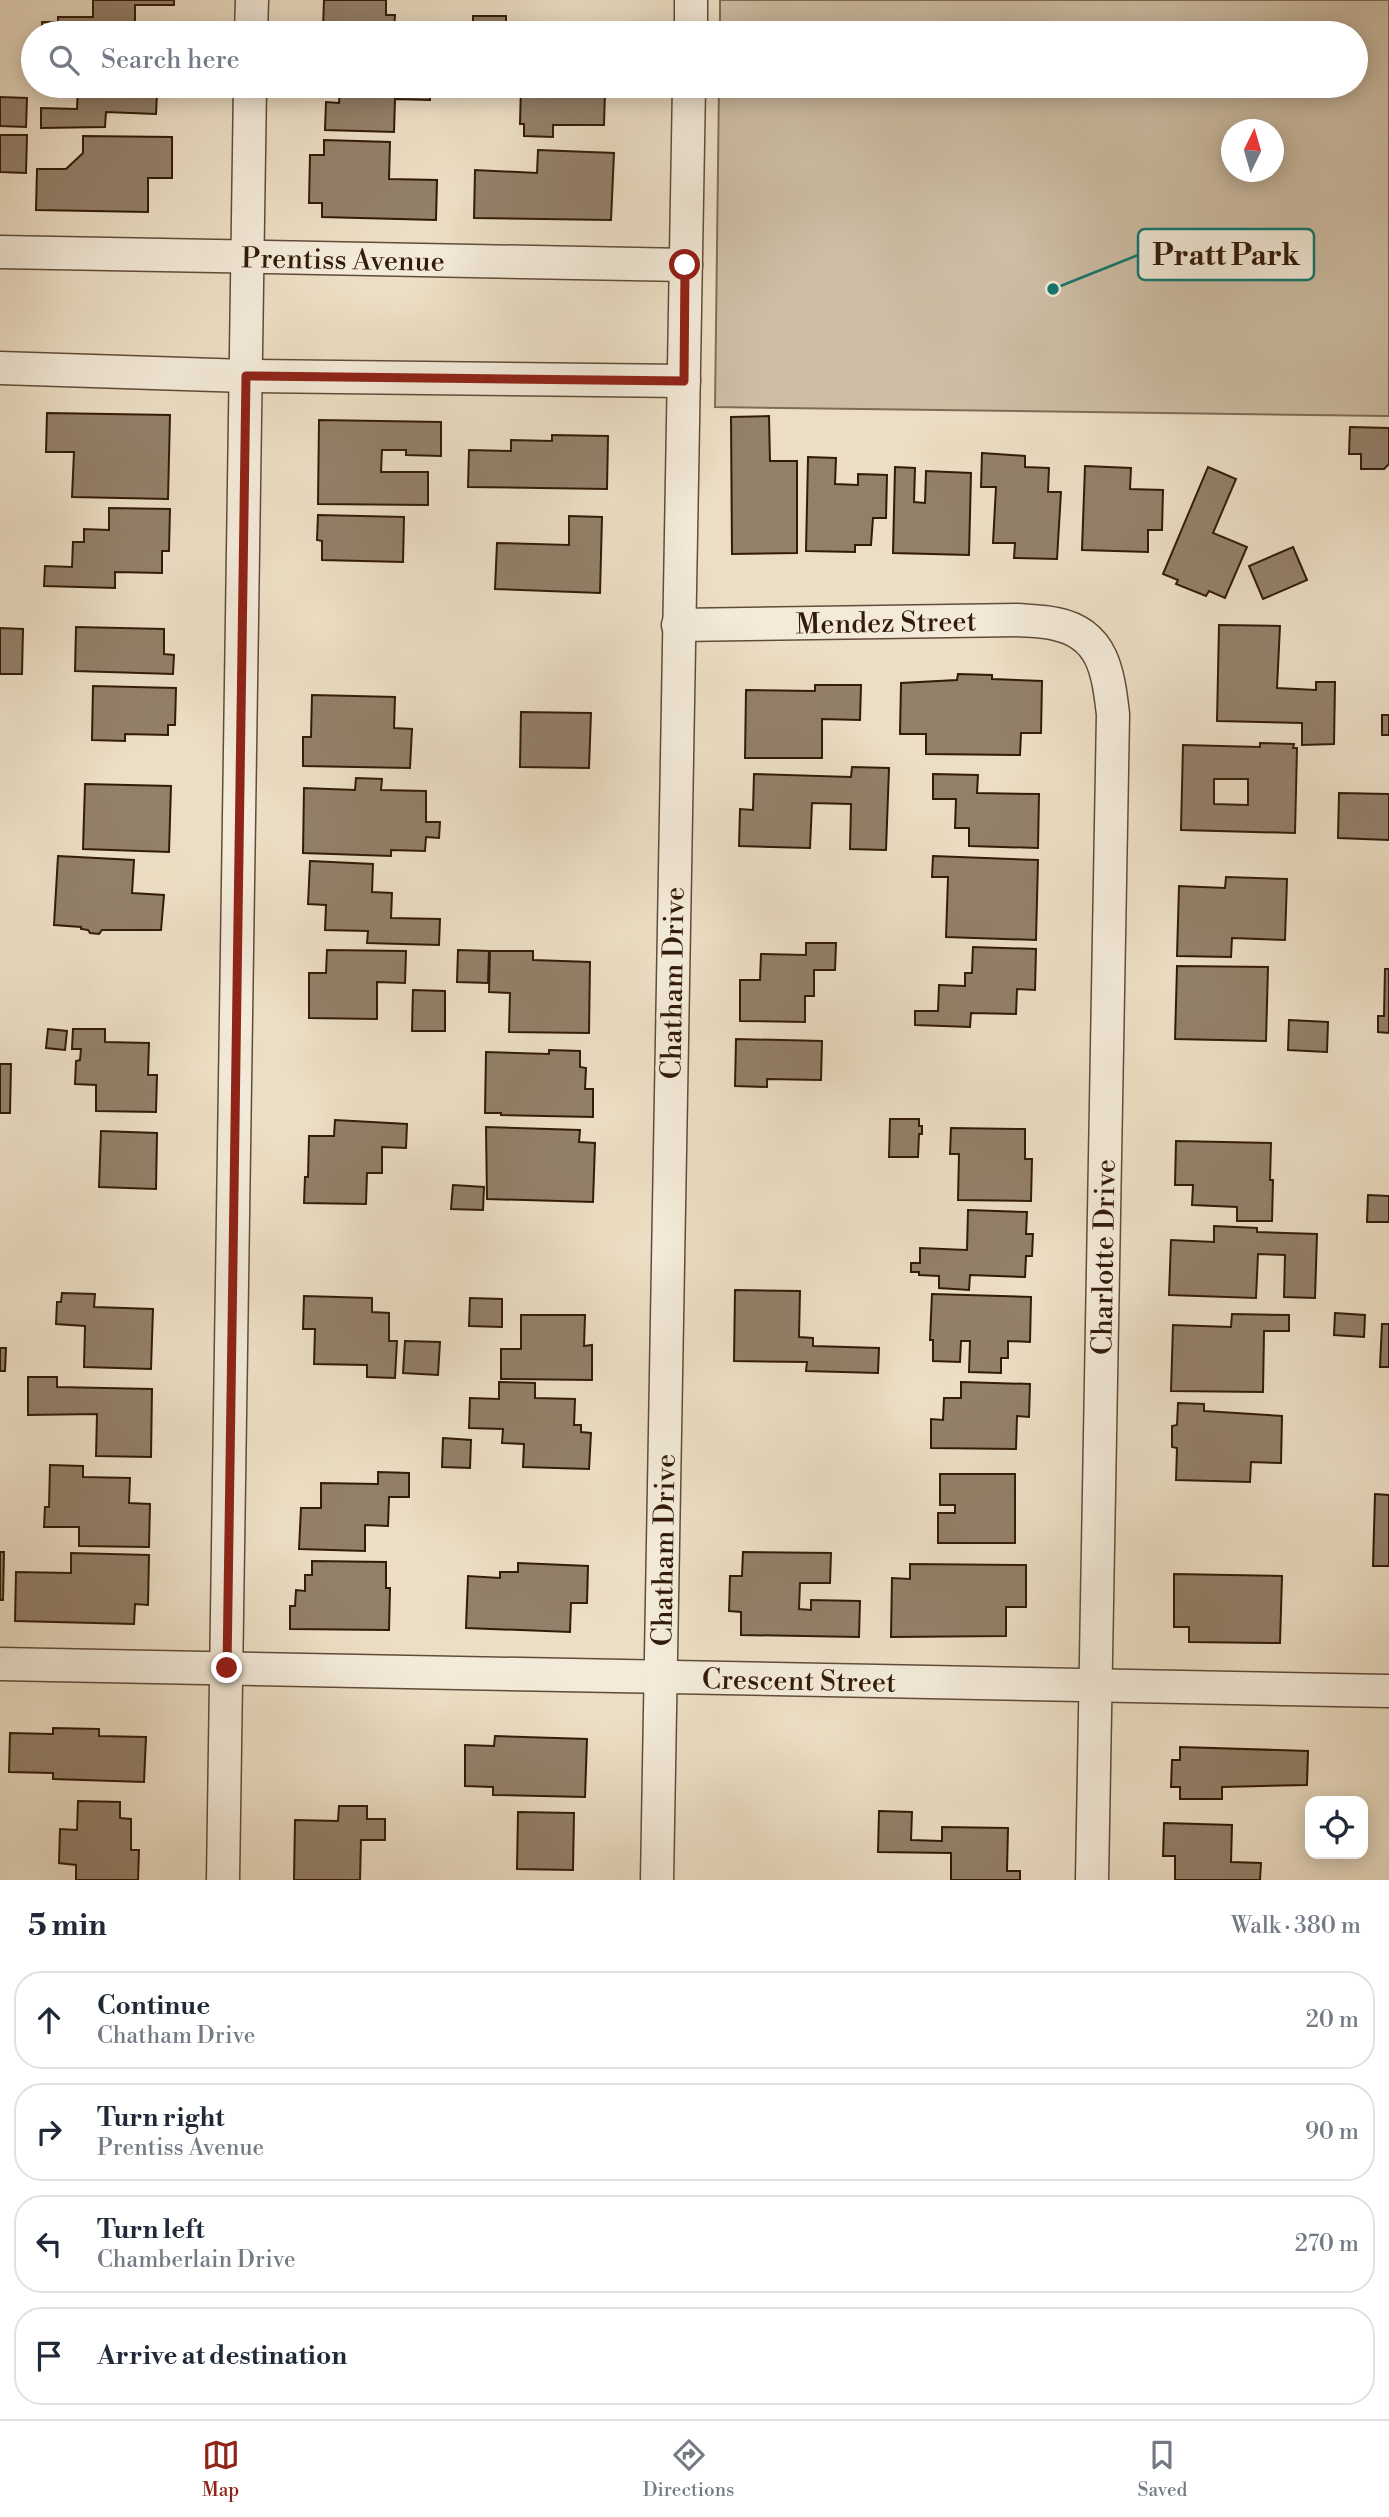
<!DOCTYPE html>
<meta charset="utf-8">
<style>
:root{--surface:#fff;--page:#f2f2f3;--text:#1f2937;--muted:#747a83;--line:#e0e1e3;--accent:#8f2418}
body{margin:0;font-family:"Libre Bodoni",serif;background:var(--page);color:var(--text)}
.controls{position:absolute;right:21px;bottom:21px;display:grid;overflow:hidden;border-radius:14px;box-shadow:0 4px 18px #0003}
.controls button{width:63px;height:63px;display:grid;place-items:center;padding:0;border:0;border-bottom:2px solid var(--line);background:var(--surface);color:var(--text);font:35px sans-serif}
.compass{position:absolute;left:1221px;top:119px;width:63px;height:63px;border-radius:50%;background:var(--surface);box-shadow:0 4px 18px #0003;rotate:5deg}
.stop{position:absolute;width:21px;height:21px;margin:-16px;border:5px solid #8f2418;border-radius:50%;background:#fff}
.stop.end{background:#8f2418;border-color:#fff;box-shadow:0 2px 7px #0008}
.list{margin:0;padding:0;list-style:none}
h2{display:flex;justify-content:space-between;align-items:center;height:91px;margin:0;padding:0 28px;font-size:30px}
h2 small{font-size:23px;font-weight:400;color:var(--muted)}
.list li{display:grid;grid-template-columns:46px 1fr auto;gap:21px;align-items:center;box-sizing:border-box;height:98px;margin:0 14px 14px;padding:0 14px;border:2px solid var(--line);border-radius:28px}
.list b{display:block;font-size:26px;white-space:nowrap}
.list p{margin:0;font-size:23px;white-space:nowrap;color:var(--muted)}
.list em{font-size:23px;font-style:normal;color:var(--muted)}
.icon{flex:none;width:38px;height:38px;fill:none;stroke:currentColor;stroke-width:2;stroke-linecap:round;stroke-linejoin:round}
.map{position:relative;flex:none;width:1389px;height:1880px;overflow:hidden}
.search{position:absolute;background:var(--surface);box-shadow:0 4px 18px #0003;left:21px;right:21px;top:21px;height:77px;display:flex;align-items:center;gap:18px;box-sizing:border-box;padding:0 24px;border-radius:38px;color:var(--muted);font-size:26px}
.sheet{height:539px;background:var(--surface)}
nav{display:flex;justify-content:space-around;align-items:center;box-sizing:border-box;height:98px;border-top:2px solid var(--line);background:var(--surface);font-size:19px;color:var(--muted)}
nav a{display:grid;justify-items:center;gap:4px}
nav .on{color:var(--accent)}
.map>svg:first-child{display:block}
</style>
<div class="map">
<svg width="1389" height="1880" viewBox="0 0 1389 1880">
<rect width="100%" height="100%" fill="#ecdec4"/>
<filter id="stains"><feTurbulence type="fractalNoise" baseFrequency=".00286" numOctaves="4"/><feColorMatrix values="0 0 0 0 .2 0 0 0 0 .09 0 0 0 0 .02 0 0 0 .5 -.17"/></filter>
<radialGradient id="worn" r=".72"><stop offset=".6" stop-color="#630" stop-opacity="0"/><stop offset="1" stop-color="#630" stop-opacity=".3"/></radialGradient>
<path fill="#cdbda4" stroke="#806c56" stroke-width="2" fill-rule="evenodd" d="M720,0H1389V416L715,407L719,86H1356V33H720ZM1232,130H1274V172H1232Z"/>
<g fill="#93806a" stroke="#331b09" stroke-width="2" fill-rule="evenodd">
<polygon points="93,0 174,0 174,5 135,5 135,33 42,33 42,22 58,22 58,17 93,17"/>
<polygon points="324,0 386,0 386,15 395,15 394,31 323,28"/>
<rect x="473" y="16" width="33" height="17"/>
<polygon points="78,86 174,86 174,94 157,93 156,114 106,112 105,127 41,128 41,108 77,109"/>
<polygon points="340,86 430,86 430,100 395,99 394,132 325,130 326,102 339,103"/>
<polygon points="521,86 613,86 613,92 605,91 604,125 553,125 553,137 524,136 524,124 520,124"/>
<polygon points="0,97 27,98 26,127 0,126"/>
<polygon points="0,135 27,135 26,173 0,172"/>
<polygon points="83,136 172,137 172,178 148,178 148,212 36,210 37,169 66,169 83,153"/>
<polygon points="324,140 390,142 389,179 437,180 436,220 322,217 322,203 309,203 310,155 324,155"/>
<polygon points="538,150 614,153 611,220 474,218 475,170 537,173"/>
<polygon points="47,413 170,415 168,499 72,497 74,452 46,452"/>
<polygon points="769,416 770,461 797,461 797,553 732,554 731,417"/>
<polygon points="319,420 441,422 441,456 406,455 406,450 382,450 381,472 428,472 428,505 318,504"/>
<polygon points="1350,427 1389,428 1389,464 1384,469 1361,469 1361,454 1349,454"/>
<polygon points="552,435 608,436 607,489 468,487 469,450 511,451 511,440 552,441"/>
<polygon points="982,453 1025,456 1025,467 1049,468 1048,492 1061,492 1057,559 1014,558 1015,543 993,543 996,487 981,487"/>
<polygon points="808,457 836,458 835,484 858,485 858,474 887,475 886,518 873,518 871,545 855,545 855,552 806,551"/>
<polygon points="1085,466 1131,468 1130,489 1163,490 1162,530 1148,530 1148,552 1082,550"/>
<polygon points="895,467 915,468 914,502 925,503 926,471 971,473 969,555 893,553"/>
<polygon points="1208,467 1236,479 1213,533 1247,547 1225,598 1209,591 1206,596 1176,584 1178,580 1163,574"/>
<polygon points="109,508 170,509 169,551 162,551 162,573 115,572 115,588 44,586 45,566 72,567 73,542 84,542 84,529 109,530"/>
<polygon points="318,515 404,517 403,562 322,560 322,541 317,540"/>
<polygon points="569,516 602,517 600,593 495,589 497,543 569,545"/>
<polygon points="1293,547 1307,580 1263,599 1249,566"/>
<polygon points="1219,625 1280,626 1277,688 1316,690 1316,682 1335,682 1334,744 1302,745 1302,723 1217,721"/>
<polygon points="76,627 164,629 164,654 174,655 173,674 75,671"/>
<polygon points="0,628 23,629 22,674 0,674"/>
<polygon points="958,674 992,675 992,679 1042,681 1041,733 1021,733 1020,755 926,754 926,734 900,734 901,683 957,680"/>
<polygon points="815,685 861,685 860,720 822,719 822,758 745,758 746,690 815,691"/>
<polygon points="93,686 176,688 175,725 168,725 168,735 125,734 125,741 92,740"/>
<polygon points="312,695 395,697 394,728 412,729 410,768 303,766 303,737 311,737"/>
<polygon points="521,712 591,713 589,768 520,767"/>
<rect x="1382" y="715" width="7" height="20"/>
<path d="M1260,743L1294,744L1293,748H1297L1295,833L1181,830L1183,745L1260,747ZM1214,779H1248V805L1214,804Z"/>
<polygon points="852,767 889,768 886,850 850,849 851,804 812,803 810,848 739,846 740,809 753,810 754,774 851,777"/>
<polygon points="933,774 978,775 977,793 1039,794 1038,848 969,846 969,828 955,828 956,799 933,799"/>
<polygon points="356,778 382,779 381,790 426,791 426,822 440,822 439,838 426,837 425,851 391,850 391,856 303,853 304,788 355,790"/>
<polygon points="85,784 171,786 169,852 83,849"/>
<polygon points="1339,793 1389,794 1389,840 1338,838"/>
<polygon points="58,856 134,860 132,893 164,895 161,930 102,930 99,934 90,933 88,930 81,929 81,927 54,925"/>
<polygon points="933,856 1038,860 1036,940 946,937 948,877 932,877"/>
<polygon points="310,861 373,864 372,892 392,893 391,918 440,919 439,945 367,943 368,931 325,930 326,905 308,904"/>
<polygon points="1226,877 1287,879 1285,940 1232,938 1231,957 1177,956 1179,886 1225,888"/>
<polygon points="806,943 836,943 835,970 814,970 814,996 805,996 805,1022 740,1021 740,980 760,980 761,954 806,955"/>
<polygon points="973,947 1036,949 1035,990 1017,989 1016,1014 971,1013 970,1027 915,1025 915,1011 938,1011 939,985 965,986 965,973 972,973"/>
<polygon points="327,950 406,951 405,983 377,982 377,1019 309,1018 309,973 326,973"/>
<polygon points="458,950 489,951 488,983 457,982"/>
<polygon points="490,951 533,951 533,960 590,962 589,1033 509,1032 510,993 489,992"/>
<polygon points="1177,966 1268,967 1266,1041 1175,1039"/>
<polygon points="1385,969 1389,969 1389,1033 1378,1032 1378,1016 1384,1016"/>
<polygon points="413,990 445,991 445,1031 412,1031"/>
<polygon points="1289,1020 1328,1022 1327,1052 1288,1050"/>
<polygon points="48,1029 67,1031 65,1050 46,1048"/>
<polygon points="73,1029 105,1029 105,1042 149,1043 148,1075 157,1075 156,1112 96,1111 96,1085 75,1084 76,1061 80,1060 81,1049 72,1049"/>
<polygon points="736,1039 822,1041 821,1080 767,1079 767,1087 735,1086"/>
<polygon points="549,1050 580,1051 580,1067 586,1068 585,1089 593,1089 593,1117 501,1115 501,1113 485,1113 486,1052 549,1054"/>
<polygon points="0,1064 11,1064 10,1113 0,1113"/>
<polygon points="890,1119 919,1119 919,1126 922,1126 922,1134 919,1134 918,1157 889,1157"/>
<polygon points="335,1120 407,1124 406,1148 382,1147 382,1173 367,1173 366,1204 304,1203 305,1177 308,1177 309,1136 334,1136"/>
<polygon points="486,1127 580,1130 579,1142 595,1143 593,1202 487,1199"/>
<polygon points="951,1128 1025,1129 1025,1159 1032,1159 1031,1201 958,1200 959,1154 950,1154"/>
<polygon points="101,1131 157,1133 156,1189 99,1187"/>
<polygon points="1176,1141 1271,1143 1270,1180 1273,1180 1272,1221 1237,1221 1237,1207 1192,1205 1193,1185 1175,1185"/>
<polygon points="453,1185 484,1187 483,1210 451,1209"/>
<polygon points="1368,1195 1389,1196 1389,1222 1367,1222"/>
<polygon points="968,1210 1027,1212 1026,1234 1033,1234 1032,1256 1026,1256 1025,1277 970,1275 969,1290 939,1288 939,1276 919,1275 919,1272 911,1272 911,1263 920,1263 920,1248 967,1250"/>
<polygon points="1214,1226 1257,1228 1257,1232 1317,1234 1315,1298 1284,1297 1285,1255 1258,1254 1256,1298 1169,1295 1171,1240 1214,1242"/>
<polygon points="735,1290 800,1291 799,1337 813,1338 813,1346 879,1348 878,1373 806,1371 807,1362 734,1361"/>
<polygon points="62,1293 95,1294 94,1307 153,1309 151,1369 84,1367 85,1326 56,1324 57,1302 61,1302"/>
<polygon points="932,1294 1031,1297 1030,1342 1008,1341 1008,1358 1001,1358 1001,1373 969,1372 970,1341 961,1341 960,1362 933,1361 933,1340 930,1340"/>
<polygon points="304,1296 372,1298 372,1312 389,1313 389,1341 397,1341 395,1378 367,1377 367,1365 314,1364 315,1329 303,1329"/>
<polygon points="470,1298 502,1299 502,1327 469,1326"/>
<polygon points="1335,1313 1365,1315 1364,1337 1334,1335"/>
<polygon points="1232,1314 1289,1315 1289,1331 1264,1331 1263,1392 1171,1391 1173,1325 1231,1327"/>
<polygon points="521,1315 585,1315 584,1346 592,1345 592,1380 501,1379 501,1349 521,1349"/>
<polygon points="1382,1324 1389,1324 1389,1367 1380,1367"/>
<polygon points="405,1341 440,1342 438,1375 403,1373"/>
<polygon points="0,1348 6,1348 5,1371 0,1371"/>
<polygon points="28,1377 57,1377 57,1387 152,1389 151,1457 96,1456 97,1414 28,1415"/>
<polygon points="499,1382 535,1383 535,1398 575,1399 574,1425 581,1425 581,1432 591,1433 589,1469 523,1467 524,1444 502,1443 503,1429 469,1428 470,1398 499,1399"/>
<polygon points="961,1382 1030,1384 1029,1417 1017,1416 1016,1449 931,1448 931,1419 943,1420 944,1398 961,1398"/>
<polygon points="1178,1403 1204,1404 1204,1411 1282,1416 1281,1463 1251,1462 1250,1482 1176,1480 1177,1448 1172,1447 1172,1426 1177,1425"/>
<polygon points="443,1438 471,1440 470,1468 442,1467"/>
<polygon points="50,1465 83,1466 83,1477 130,1478 129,1503 150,1504 149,1547 79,1546 79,1527 44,1527 45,1507 49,1507"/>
<polygon points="378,1472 409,1473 409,1497 389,1497 388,1526 365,1525 365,1551 299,1549 301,1508 321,1508 321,1483 378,1484"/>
<polygon points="940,1474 1015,1474 1015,1543 938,1543 938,1513 955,1513 955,1505 940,1505"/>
<polygon points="1375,1494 1389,1495 1389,1566 1373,1566"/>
<polygon points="0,1552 4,1552 3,1600 0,1600"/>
<polygon points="743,1552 831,1553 830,1583 800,1583 799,1609 811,1610 811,1600 860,1601 859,1637 741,1635 741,1612 729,1611 730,1576 742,1576"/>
<polygon points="71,1553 149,1555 148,1605 135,1604 134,1624 15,1621 16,1572 71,1573"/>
<polygon points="312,1561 386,1562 386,1588 390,1588 389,1630 290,1629 290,1606 295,1606 296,1590 305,1591 305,1575 312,1575"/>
<polygon points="518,1563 588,1566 587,1603 571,1603 570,1632 466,1628 468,1576 500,1578 500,1572 518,1572"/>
<polygon points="910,1564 1026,1565 1026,1607 1006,1607 1006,1636 891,1637 892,1578 910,1579"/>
<polygon points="1174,1574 1282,1576 1280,1643 1189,1642 1189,1627 1174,1627"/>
<polygon points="53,1728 99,1729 99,1736 146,1737 144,1782 53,1779 53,1773 9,1772 10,1733 53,1734"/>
<polygon points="495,1736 587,1739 585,1797 493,1795 493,1787 465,1786 465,1745 494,1746"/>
<polygon points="1180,1747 1308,1751 1307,1785 1222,1787 1222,1799 1180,1799 1180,1787 1171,1787 1172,1760 1180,1760"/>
<polygon points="78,1801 120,1802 120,1818 131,1819 131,1850 139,1850 138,1880 76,1880 76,1865 59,1863 60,1829 77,1830"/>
<polygon points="339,1806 367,1806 367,1819 385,1819 385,1840 361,1840 360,1880 294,1880 295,1820 338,1821"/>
<polygon points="879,1811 912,1812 911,1840 942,1841 942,1827 1008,1828 1007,1871 1020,1871 1020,1880 951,1880 951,1853 878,1852"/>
<polygon points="518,1812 574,1813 573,1870 517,1869"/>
<polygon points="1164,1823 1232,1825 1231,1862 1261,1863 1260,1880 1175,1880 1175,1856 1163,1856"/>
</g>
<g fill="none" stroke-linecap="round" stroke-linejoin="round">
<defs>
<g id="minor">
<polyline points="251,33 252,0"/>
<polyline points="691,33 691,0"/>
<polyline points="0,252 686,265"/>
<polyline points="0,368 246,376 684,381"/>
<path d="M678,625L1017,620C1030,621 1044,621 1056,624C1104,634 1108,673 1113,714L1092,1880"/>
<polyline points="0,1664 1389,1691"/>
<polyline points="223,1880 250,86"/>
<polyline points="657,1880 689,86"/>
</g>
</defs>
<use href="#minor" stroke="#614c38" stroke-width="35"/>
<use href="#minor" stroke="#f3ead9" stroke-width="32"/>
</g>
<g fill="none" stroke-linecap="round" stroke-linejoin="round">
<polyline stroke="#8f2418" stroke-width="9" points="227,1668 246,376 684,381 685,265"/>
</g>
<g text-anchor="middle" stroke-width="7" stroke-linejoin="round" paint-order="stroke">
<g font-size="28" fill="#331b09" stroke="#f3ead9">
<text transform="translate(343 259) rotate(1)" y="10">Prentiss Avenue</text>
<text transform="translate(886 622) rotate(-1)" y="10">Mendez Street</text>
<text transform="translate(672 983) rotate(-89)" y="10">Chatham Drive</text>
<text transform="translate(1103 1257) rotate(-89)" y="10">Charlotte Drive</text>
<text transform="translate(663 1550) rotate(-89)" y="10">Chatham Drive</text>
<text transform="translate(799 1680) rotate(1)" y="10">Crescent Street</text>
</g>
</g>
<path fill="none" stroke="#0f766e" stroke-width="2.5" d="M1053 289L1138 255"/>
<circle fill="#0f766e" stroke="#f3ead9" stroke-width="2.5" cx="1053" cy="289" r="7"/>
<rect fill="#f3ead9" stroke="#0f766e" stroke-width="2.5" x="1138" y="229" width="176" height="51" rx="7"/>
<g font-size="30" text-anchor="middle" font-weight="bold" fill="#331b09">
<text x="1226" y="265">Pratt Park</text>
</g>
<rect width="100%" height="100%" filter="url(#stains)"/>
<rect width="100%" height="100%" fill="url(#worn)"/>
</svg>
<div class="controls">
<button><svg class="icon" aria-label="locate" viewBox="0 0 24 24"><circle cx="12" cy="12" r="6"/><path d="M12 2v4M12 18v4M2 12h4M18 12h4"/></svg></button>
</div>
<svg class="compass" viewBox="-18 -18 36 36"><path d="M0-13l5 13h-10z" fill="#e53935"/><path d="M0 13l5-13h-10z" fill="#747a83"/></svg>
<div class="stop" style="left:685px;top:265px"></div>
<div class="stop end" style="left:227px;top:1668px"></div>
<div class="search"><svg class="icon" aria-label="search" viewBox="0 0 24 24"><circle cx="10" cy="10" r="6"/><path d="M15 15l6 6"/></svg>Search here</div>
</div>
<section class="sheet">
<h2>5 min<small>Walk · 380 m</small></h2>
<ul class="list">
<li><svg class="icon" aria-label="ahead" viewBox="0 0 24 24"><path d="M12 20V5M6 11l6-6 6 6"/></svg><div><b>Continue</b><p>Chatham Drive</p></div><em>20 m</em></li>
<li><svg class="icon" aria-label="right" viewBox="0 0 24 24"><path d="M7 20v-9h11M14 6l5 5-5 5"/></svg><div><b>Turn right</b><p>Prentiss Avenue</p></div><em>90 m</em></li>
<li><svg class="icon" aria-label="left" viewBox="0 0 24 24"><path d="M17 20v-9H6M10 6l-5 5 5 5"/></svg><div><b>Turn left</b><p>Chamberlain Drive</p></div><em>270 m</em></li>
<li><svg class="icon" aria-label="arrive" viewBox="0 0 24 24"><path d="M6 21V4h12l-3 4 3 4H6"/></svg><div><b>Arrive at destination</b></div></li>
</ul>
</section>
<nav>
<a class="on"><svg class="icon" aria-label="map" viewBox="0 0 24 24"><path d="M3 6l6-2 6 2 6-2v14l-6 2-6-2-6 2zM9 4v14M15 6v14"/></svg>Map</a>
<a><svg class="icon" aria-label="directions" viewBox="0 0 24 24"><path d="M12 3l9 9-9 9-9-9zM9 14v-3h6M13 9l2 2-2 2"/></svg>Directions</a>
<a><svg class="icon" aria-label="saved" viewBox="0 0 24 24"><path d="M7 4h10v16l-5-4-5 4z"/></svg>Saved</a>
</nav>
